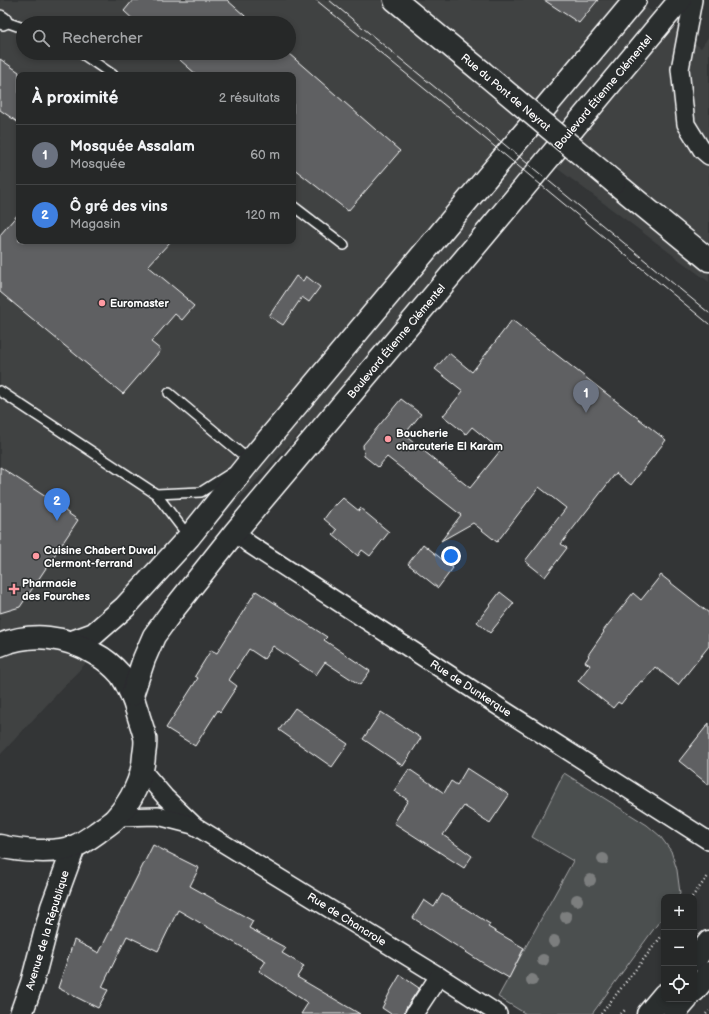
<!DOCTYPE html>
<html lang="fr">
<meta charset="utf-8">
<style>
:root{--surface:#262828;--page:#2e3030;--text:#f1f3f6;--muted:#a4a6a8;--line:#424445;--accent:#ea580c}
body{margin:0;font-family:"Balsamiq Sans",sans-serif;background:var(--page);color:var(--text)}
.controls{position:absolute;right:12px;bottom:12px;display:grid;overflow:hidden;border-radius:8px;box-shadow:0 2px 6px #0003}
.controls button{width:36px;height:36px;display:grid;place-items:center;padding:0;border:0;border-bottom:1px solid var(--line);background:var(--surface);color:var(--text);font:20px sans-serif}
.you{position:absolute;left:451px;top:556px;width:14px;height:14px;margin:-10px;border:3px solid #fff;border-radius:50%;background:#1a73e8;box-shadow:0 0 0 6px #1a73e833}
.badge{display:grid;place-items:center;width:26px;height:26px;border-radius:50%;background:var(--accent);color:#fff;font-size:13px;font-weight:700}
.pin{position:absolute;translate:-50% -33px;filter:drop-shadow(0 1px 2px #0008)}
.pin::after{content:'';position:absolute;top:21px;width:14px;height:12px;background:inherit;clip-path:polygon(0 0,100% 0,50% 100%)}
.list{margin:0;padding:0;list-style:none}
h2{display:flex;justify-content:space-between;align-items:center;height:52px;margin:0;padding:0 16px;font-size:17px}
h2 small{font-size:13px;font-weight:400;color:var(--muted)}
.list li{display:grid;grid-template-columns:26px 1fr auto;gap:12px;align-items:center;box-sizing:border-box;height:60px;padding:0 16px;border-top:1px solid var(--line)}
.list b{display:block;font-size:15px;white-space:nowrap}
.list p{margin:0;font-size:13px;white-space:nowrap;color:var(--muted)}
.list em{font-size:13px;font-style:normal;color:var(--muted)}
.icon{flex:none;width:22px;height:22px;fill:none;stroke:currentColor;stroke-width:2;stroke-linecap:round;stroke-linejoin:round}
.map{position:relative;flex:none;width:709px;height:1014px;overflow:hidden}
.search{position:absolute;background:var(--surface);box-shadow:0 2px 6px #0003;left:16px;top:16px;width:280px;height:44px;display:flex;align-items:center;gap:10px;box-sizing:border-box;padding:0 14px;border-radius:22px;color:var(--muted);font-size:15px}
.panel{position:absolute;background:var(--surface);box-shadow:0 2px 6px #0003;left:16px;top:72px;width:280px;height:172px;border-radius:8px}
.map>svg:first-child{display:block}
</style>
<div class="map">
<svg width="709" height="1014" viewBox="0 0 709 1014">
<rect width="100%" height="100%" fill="#333536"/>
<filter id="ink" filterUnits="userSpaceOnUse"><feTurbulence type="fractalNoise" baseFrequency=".025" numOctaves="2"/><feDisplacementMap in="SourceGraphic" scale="8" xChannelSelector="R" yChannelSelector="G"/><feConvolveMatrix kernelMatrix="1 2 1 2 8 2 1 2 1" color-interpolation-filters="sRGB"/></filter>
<g filter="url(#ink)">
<path fill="#404243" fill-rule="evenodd" d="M0,0H636L701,48L709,36V282L550,163L483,237L0,755ZM23,23H289V53H23ZM19,75H293V241H19Z"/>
<polygon fill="#4c4f50" stroke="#a6a7a8" points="564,773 647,825 660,836 671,851 677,870 680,893 677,897 664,897 664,915 592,1014 526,1014 498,997 573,861 532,837"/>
<g fill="#5f6162" stroke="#fff">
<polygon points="133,0 227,0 253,23 137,23 124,11"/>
<polygon points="544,0 598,0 579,23"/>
<polygon points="172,53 288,53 400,151 348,211 293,168 293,75 197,75"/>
<polygon points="0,59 19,72 19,123 0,110"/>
<polygon points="19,213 19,241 171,241 148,266 188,299 187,300 194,306 182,320 175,314 151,342 161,350 123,394 0,292 0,235"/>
<polygon points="296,276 303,281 306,276 320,287 309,302 302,297 283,325 269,316"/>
<polygon points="512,320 666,440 631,485 616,473 561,544 567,548 545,577 525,561 566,508 539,487 497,542 473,523 441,541 461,515 387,457 378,467 364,456 363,445 401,399 421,414 404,435 470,488 500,451 498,449 499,449 472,427 466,434 443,416 463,391 435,369 449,353 472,372"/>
<polygon points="0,467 66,510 65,511 78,520 20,607 0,613"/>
<polygon points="343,498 359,511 360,508 389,532 370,556 362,550 358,556 333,535 337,530 324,519 335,504 336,505"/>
<polygon points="423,544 453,568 438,588 408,564"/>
<polygon points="661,575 709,613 709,646 678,685 655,667 643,682 641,681 629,696 628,695 621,704 618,702 613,708 578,681 590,665 585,662 589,656 588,655 604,632 603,631 633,593 641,600"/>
<polygon points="256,591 327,637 324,640 370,671 360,685 325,662 316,675 273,646 264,659 249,649 229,680 237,686 220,712 218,710 195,746 166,728 198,678 195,676 211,650 217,653"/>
<polygon points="500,592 514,603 490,633 477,622"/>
<polygon points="295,708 348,744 332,767 279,730"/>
<polygon points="381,712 421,738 403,766 363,739"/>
<polygon points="709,723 709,785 679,761"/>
<polygon points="467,768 509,795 490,823 464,806 443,835 472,856 464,868 394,823 408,800 394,791 409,769 444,793 451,781 457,785"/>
<polygon points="153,845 199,868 190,886 253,921 249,928 286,948 282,953 304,966 297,977 360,1014 301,1014 308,1003 259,971 266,961 178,910 158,951 127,936 102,987 108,990 98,1008 58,988 74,940 99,953"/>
<polygon points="442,894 490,924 488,927 524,948 509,978 483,963 413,918 424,900 434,907"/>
<polygon points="400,975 419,988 406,1008 404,1014 391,1014 382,1008 390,992"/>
</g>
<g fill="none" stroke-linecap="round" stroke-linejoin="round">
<defs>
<g id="lane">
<polyline points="3,21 23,28"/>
<polyline points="81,53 113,75"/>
<polyline points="293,206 344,245"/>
<polyline points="0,391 156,494 189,537"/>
<polyline points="169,393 250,461 249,461"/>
<polyline points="156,494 201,492 231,473"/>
</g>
<g id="street">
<polyline points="693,0 680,69 686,124 702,150 709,156"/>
<polyline points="0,19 3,21"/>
<polyline points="235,532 249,544 504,710 709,841"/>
<polyline points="142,770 165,797 195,826 439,976 498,1014"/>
<polyline points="117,817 158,816 193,825"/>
<polyline points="414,1014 439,976"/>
</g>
<g id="secondary">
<polyline points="395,0 481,71"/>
<polyline points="614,182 709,260"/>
<polyline points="694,960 709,942"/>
<polyline points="694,991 709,973"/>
<polyline points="21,1014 32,983 52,907 74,847"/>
<polyline points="648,1014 664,995"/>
<polyline points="674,1014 687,999"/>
</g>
<g id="primary">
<polyline points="72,642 94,634 125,607 189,537 250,461 635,0"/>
<path d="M0,645C32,632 66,636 95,654C105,659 114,667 121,675C129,687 134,700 138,714C140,721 143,729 145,737C146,742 145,749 144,755C143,778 131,802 115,819C110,824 103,828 98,832C91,837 83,843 75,846C57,854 19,851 0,846"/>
<polyline points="132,695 144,659 154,636 170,614 235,532 483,237 680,0"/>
</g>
</defs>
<use href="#lane" stroke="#fff" stroke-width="12"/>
<use href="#street" stroke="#fff" stroke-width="20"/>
<use href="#secondary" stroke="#fff" stroke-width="25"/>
<use href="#primary" stroke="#fff" stroke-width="25"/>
<g stroke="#fff" stroke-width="2.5" stroke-dasharray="1 3" stroke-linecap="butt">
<polyline points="692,897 709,875"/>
<polyline points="601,1014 664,933"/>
<polyline points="621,1014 626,1009"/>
<polyline points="706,1014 709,1011"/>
</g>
<use href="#lane" stroke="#2a2d2e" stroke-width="9"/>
<use href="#street" stroke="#2a2d2e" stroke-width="17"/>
<use href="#secondary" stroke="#2a2d2e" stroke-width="22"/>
<use href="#primary" stroke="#2a2d2e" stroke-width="22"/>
<g stroke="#fff" stroke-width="1">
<polyline points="316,0 448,108 709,324"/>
<polyline points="329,0 709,313"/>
</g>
<defs>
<polyline id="secondary-bridge" points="481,71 614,182"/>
</defs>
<use href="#secondary-bridge" stroke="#fff" stroke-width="25" stroke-linecap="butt"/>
<use href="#secondary-bridge" stroke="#2a2d2e" stroke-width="22"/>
</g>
<g fill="#7c7e7e">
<circle cx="603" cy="859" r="6"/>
<circle cx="590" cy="880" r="6"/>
<circle cx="577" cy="900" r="6"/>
<circle cx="566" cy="917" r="6"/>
<circle cx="554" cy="941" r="6"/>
<circle cx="543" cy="960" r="6"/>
<circle cx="532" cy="980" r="6"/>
</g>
</g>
<g fill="#ff9aa2" stroke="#2a2d2e" stroke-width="1.5">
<circle cx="102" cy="303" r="4"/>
<circle cx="388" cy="439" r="4"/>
<circle cx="36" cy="556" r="4"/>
<path d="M12 583h4v4h4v4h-4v4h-4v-4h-4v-4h4z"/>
</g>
<g text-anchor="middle" stroke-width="3" stroke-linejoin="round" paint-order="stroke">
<g font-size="11" fill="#fff" stroke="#2a2d2e">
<text transform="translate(506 92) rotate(40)" y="4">Rue du Pont de Neyrat</text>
<text transform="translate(603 92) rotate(-50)" y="4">Boulevard Étienne Clémentel</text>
<text transform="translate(396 341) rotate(-50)" y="4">Boulevard Étienne Clémentel</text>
<text transform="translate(471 688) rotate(33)" y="4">Rue de Dunkerque</text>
<text transform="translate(347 919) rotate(32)" y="4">Rue de Chancrole</text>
<text transform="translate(47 930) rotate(-73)" y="4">Avenue de la République</text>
</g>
<g font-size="11" font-weight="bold" fill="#fff" stroke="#2a2d2e" text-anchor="start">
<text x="110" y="307">Euromaster</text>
<text x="396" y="437">Boucherie<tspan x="396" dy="13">charcuterie El Karam</tspan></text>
<text x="44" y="554">Cuisine Chabert Duval<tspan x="44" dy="13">Clermont-ferrand</tspan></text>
<text x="22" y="587">Pharmacie<tspan x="22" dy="13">des Fourches</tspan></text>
</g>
</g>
</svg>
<div class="controls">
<button>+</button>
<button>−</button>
<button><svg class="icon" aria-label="locate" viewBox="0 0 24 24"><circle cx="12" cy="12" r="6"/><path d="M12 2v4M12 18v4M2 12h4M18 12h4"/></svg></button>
</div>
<div class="you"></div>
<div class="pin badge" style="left:586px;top:413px;background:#6b7280">1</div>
<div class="pin badge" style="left:57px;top:521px;background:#3f7fe0">2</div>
<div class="search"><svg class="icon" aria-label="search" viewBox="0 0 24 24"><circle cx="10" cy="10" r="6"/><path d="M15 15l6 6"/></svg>Rechercher</div>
<section class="panel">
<h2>À proximité<small>2 résultats</small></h2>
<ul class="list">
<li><span class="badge" style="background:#6b7280">1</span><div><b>Mosquée Assalam</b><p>Mosquée</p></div><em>60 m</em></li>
<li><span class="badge" style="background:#3f7fe0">2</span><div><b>Ô gré des vins</b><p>Magasin</p></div><em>120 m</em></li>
</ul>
</section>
</div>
